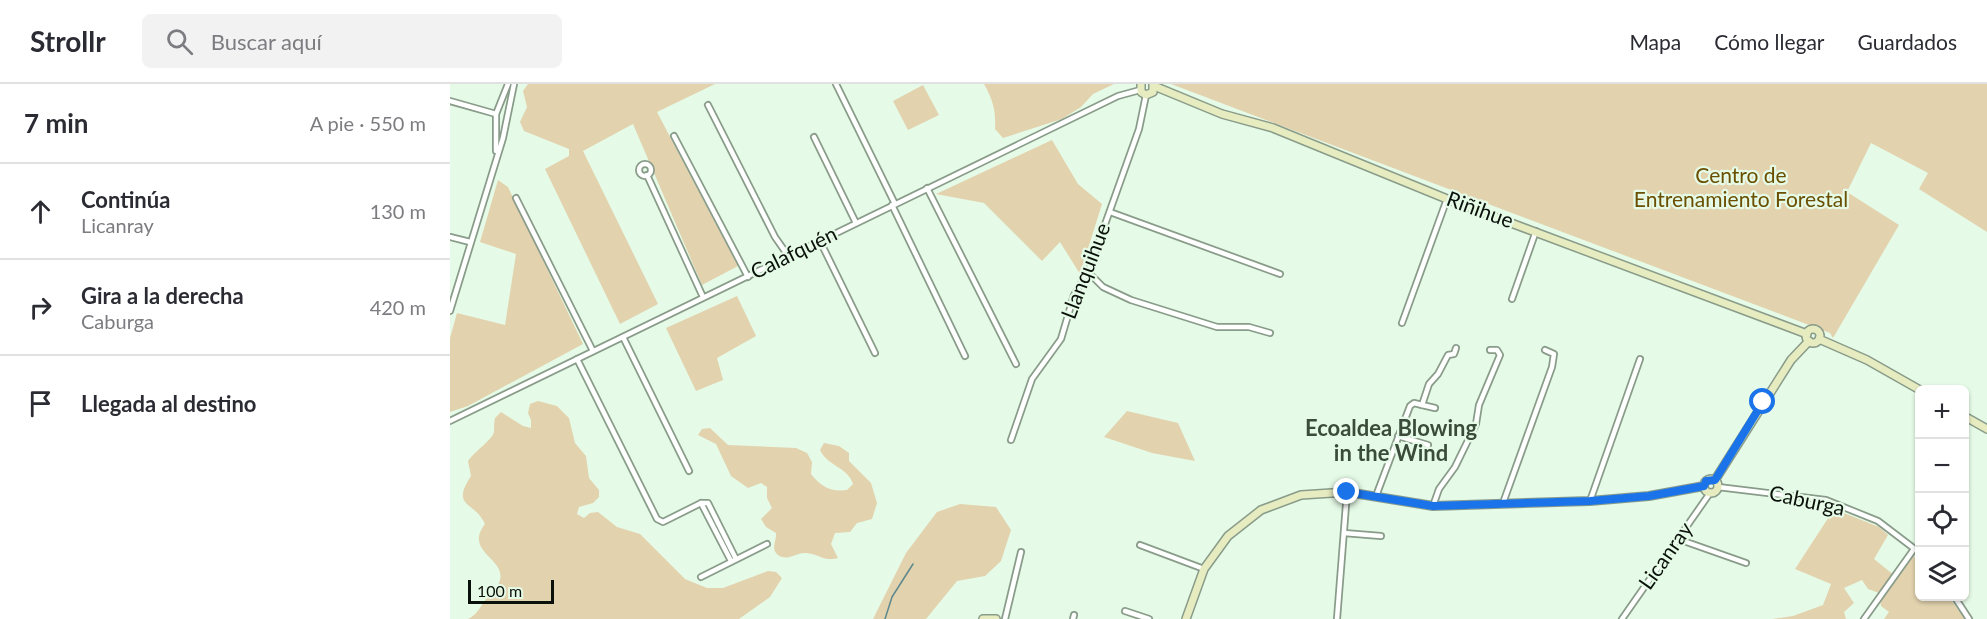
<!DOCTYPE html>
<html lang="es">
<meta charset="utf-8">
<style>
:root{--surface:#fff;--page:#f2f2f3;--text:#2b2b33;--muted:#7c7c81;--line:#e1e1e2}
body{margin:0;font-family:Lato,sans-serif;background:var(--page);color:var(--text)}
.controls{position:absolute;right:18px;bottom:18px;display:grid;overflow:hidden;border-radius:9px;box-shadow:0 2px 4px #0004}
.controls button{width:54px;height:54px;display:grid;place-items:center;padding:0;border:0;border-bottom:2px solid var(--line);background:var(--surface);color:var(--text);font:30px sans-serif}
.scale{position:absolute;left:18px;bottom:15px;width:86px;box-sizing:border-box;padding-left:6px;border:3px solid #0a100a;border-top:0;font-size:16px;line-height:21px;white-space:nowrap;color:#0a100a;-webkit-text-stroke:4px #e6fbe7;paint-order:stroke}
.stop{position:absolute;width:18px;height:18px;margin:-14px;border:4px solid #1a73e8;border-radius:50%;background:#fff}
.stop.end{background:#1a73e8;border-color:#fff;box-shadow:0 2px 6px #0008}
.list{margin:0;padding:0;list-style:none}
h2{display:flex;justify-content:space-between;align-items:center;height:78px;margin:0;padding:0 24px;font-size:26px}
h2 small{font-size:20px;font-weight:400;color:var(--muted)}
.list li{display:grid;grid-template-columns:39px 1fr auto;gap:18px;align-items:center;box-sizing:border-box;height:96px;padding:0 24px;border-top:2px solid var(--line)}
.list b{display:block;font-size:22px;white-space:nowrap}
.list p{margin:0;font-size:20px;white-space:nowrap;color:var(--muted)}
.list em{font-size:20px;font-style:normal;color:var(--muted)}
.icon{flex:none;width:33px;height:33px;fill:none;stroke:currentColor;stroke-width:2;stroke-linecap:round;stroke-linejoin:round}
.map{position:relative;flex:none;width:1537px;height:535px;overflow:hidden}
header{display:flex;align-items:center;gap:36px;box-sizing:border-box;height:84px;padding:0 30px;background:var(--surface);border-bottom:2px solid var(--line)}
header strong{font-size:28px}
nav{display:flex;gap:33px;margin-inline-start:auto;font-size:21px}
.search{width:420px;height:54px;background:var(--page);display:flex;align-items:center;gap:15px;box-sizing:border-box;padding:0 21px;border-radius:9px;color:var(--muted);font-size:22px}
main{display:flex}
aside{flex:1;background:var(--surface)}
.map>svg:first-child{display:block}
</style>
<header>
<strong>Strollr</strong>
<div class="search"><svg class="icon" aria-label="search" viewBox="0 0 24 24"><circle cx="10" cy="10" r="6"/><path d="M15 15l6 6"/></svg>Buscar aquí</div>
<nav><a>Mapa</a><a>Cómo llegar</a><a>Guardados</a></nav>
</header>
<main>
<aside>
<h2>7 min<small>A pie · 550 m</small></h2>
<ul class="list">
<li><svg class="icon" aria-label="ahead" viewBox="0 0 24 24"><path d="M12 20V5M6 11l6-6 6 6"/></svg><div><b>Continúa</b><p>Licanray</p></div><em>130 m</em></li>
<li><svg class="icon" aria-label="right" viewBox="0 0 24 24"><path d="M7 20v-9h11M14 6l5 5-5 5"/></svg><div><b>Gira a la derecha</b><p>Caburga</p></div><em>420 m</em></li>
<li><svg class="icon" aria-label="arrive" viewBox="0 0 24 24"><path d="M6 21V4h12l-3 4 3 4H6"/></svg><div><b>Llegada al destino</b></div></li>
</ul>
</aside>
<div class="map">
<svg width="1537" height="535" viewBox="0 0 1537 535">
<rect width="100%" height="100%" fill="#e6fbe7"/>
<g fill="#e2d2ae">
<polygon points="78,0 265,0 207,28 288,182 252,201 183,40 133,67 208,220 170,240 95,85 119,72 119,65 74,47 70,38 77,23 73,7"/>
<path d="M534,0H664L643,10L631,23L612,35L553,54L545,45C546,27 543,16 534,0Z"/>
<polygon points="721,0 1537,0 1537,148 1469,105 1478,89 1421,59 1397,108 1449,141 1383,254 1380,249"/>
<polygon points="473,1 489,31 458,46 443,17"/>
<polygon points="602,56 628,100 652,120 630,190 610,158 592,177 534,119 486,110"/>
<polygon points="48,96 58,103 133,260 18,322 0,328 0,254 7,229 55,241 66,170 30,158"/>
<polygon points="287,212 306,252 267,274 273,296 246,307 216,244"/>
<path d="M88,317L107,322L119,334L125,359L136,372L139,394L149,406V413L143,419L129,423L127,430L134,434L140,429L148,428L167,443L190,450L235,495L257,504H273L318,487L326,488L332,494L320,513L289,535H18C27,531 30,523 36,515C39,510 45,506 48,501C62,475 12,470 35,440C25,417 0,424 21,392L18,377C24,368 42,356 44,348C44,344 44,338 45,334L51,328L73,342L81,344V336L78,329L80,320Z"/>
<polygon points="677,327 728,339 745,377 702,369 654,353"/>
<path d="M260,344L278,361L346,364L357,369L362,378L361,390C371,403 381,408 397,406L403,400C398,383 377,382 370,366L374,359L389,362L399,369V377L421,399L427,419L422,435L407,439L400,448L385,449L381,460L388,474C374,478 369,470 356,469C346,468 338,478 328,471C320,465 327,456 326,449L316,443L311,435L322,424L317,414V403L311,399L298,404L281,392L266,360L248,351L252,345Z"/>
<polygon points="510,420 546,423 561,446 551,477 535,492 507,497 476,535 423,535 456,469 487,428"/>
<polygon points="1384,425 1429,443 1438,451 1424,475 1445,492 1462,471 1469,477 1470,512 1499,513 1515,535 1434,535 1439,528 1431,522 1429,509 1418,505 1412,496 1394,504 1404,519 1394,528 1396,535 1322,535 1343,532 1373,521 1381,500 1345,485"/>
</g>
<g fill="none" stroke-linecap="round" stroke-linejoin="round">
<polyline stroke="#5d888d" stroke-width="1.5" points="435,535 442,513 463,480"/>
<defs>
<g id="street">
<polyline points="386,0 445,120"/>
<polyline points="0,17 46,30"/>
<polyline points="258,21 325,153 339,173"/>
<polyline points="224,52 298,193"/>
<polyline points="364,53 406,139"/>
<polyline points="46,67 46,30 58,0"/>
<circle cx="195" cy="86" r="6"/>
<polyline points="197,91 253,213"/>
<polyline points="477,104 566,280"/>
<polyline points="66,114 143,267"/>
<polyline points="442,121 515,272"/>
<polyline points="660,128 830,190"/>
<polyline points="0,153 20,158"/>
<polyline points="370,157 425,269"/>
<polyline points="638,188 653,203 681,216 767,243 799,243 820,249"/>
<polyline points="1062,215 1086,147"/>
<polyline points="0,227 53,54 64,0"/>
<polyline points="952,239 997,115"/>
<polyline points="173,253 239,387"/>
<polyline points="127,275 207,435 213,438 251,419 258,419 286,475"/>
<polyline points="972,321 985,324"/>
<polyline points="0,337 668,12 690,6"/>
<polyline points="948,352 978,361"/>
<polyline points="561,356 582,295 611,255 624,211 638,188 689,45 696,11"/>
<polyline points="1268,403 1376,416 1428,437 1470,469"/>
<polyline points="926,412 960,322 964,319 972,321 979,300 988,290 998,271 1004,270 1006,264"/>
<polyline points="1140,417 1190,275"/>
<polyline points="251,419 281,477"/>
<polyline points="1053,419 1102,283 1104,270 1095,266"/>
<polyline points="983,422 989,405 1005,383 1026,340 1029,321 1050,271 1047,266 1040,266"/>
<polyline points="894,449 931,452"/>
<polyline points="1228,455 1296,479"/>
<polyline points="690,461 754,485"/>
<polyline points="251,493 317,460"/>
<polyline points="1504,512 1519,535"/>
<polyline points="675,527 699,535"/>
<polyline points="555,535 571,468"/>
<polyline points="623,535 624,531"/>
<polyline points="887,535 897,408"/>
<polyline points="1172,535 1260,409"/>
<polyline points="1414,535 1464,465"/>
</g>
<g id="secondary">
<polyline points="691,0 691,8 696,11 703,8 703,0"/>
<polyline points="704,2 772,30 823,44 997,115 1357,250"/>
<circle cx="1363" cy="252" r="7"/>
<polyline points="1369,255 1417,276 1470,306"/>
<polyline points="1514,332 1537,345"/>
<circle cx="1261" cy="402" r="7"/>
<polyline points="1265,396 1341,276 1359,257"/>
<polyline points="533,535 546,535"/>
<polyline points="736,535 754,485 778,452 811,426 851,411 897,408 983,422 1140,417 1199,412 1254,402"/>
</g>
</defs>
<use href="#street" stroke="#899c8a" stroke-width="8"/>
<use href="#secondary" stroke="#899c8a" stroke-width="10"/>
<use href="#street" stroke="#fff" stroke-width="4.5"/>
<use href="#secondary" stroke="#e6ebc0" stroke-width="7"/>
</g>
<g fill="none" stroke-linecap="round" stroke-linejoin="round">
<polyline stroke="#1a73e8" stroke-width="8" points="897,408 983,422 1140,417 1199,412 1254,402 1256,397 1265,396 1313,318"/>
</g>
<g text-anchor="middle" stroke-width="4.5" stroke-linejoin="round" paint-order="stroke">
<g font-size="21" fill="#6a4f00" stroke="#e6fbe7">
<text x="1291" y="99">Centro de<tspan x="1291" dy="24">Entrenamiento Forestal</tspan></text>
</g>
<g font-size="21" fill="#0a100a" stroke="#e6fbe7">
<text transform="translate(1030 126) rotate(20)" y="7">Riñihue</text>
<text transform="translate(344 169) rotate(-26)" y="7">Calafquén</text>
<text transform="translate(636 187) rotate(-69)" y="7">Llanquihue</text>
<text transform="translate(1357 417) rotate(12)" y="7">Caburga</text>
<text transform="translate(1216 472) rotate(-55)" y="7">Licanray</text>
</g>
<g font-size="22" font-weight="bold" fill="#3a4b3b" stroke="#e6fbe7">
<text x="941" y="352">Ecoaldea Blowing<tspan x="941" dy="25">in the Wind</tspan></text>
</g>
</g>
</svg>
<div class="controls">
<button>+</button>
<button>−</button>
<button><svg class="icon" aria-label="locate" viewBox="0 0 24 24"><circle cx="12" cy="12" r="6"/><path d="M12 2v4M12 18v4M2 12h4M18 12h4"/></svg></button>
<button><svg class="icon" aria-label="layers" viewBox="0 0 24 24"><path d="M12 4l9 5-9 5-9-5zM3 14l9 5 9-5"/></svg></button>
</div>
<div class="scale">100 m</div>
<div class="stop" style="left:1313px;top:318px"></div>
<div class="stop end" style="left:897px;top:408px"></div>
</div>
</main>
